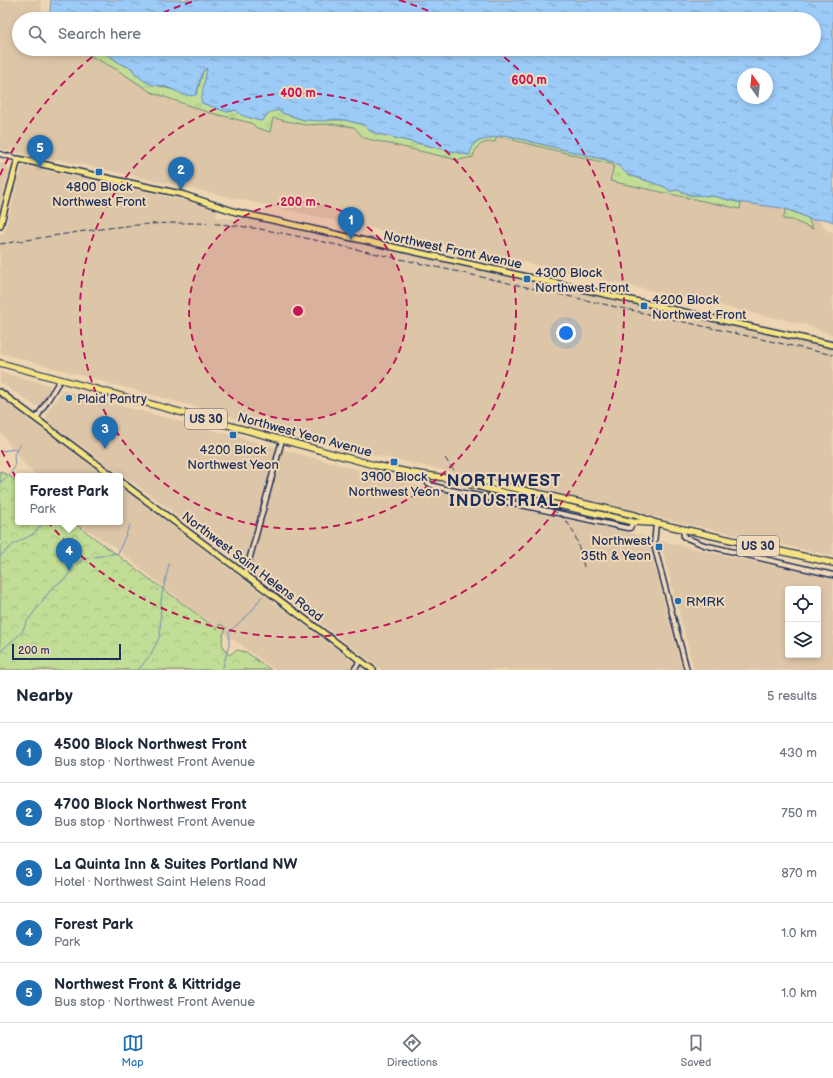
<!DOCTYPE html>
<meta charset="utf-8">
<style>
:root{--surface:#fff;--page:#f2f2f3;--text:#1f2937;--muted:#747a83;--line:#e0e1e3;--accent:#1f6fb2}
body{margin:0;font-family:"Balsamiq Sans",sans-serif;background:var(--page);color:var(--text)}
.controls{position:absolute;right:12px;bottom:12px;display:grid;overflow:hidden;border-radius:4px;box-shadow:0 2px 6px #0003}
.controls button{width:36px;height:36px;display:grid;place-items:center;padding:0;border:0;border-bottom:1px solid var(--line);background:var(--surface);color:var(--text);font:20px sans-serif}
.compass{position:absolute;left:737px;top:68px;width:36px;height:36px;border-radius:50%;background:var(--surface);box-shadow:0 2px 6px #0003;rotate:345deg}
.scale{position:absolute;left:12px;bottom:10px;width:109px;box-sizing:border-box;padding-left:4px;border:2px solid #1b2f5e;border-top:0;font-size:11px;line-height:14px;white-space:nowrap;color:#1b2f5e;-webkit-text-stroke:3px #f0d9b9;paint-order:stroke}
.you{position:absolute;left:566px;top:333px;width:14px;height:14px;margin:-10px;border:3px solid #fff;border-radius:50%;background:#1a73e8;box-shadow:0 0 0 6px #1a73e833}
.badge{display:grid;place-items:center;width:26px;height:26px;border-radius:50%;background:var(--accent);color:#fff;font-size:13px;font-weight:700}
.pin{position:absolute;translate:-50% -33px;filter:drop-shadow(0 1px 2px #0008)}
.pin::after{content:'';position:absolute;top:21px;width:14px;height:12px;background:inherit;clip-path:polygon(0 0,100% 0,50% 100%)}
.popup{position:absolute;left:15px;top:473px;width:108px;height:52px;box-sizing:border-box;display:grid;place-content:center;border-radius:4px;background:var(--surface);filter:drop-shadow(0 1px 3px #0005);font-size:13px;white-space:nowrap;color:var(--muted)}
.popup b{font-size:15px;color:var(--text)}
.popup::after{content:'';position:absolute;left:50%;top:100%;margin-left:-8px;border:8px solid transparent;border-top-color:var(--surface)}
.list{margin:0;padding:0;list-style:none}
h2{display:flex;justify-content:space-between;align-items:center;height:52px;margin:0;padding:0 16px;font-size:17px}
h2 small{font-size:13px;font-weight:400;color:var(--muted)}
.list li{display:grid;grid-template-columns:26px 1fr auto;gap:12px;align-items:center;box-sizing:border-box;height:60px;padding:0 16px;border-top:1px solid var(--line)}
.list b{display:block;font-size:15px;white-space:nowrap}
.list p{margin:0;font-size:13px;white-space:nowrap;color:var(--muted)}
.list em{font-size:13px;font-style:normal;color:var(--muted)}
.icon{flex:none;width:22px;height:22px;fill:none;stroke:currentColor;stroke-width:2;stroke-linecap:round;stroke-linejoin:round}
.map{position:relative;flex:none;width:833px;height:670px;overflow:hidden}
.search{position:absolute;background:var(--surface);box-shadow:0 2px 6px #0003;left:12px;right:12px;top:12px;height:44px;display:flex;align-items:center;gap:10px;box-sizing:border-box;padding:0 14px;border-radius:22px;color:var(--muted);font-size:15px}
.sheet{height:352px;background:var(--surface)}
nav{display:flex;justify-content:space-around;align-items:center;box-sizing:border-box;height:56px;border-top:1px solid var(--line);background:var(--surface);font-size:11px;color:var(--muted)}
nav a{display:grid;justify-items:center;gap:2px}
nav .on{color:var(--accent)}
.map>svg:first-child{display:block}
</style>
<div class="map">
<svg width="833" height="670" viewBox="0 0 833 670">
<defs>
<pattern id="grass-tufts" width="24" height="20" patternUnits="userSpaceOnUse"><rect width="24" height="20" fill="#c2de96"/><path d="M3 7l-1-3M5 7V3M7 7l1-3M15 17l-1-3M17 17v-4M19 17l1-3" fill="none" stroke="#a6bf84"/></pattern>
<pattern id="park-crowns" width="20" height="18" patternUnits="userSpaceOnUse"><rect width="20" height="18" fill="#c2de96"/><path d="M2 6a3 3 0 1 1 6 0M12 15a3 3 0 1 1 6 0" fill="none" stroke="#a6bf84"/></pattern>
<pattern id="water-ripples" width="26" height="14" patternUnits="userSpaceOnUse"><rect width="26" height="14" fill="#9ccbf7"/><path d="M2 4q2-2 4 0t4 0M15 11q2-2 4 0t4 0" fill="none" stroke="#7ea5cb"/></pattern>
</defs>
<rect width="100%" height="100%" fill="#eed6b3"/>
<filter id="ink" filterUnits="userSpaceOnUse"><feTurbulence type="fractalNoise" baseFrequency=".025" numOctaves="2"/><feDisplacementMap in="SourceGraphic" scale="8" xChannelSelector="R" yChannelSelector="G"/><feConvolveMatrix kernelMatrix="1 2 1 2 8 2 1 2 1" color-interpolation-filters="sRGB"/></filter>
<g filter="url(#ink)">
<g fill="#ddc6a7" fill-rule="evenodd">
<polygon points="0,0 41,0 42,19 19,19 19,49 45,49 47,60 50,49 100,49 111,57 264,117 483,129 499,135 801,201 828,231 833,232 833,335 803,324 57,159 56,161 0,149"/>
<polygon points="0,163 6,164 9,171 0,205"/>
<polygon points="25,166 188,201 218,211 216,217 258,220 833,347 833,556 352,450 0,353 0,280 2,276 0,276 0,234 4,233 22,167"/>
<polygon points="0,372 49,385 50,390 41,405 35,406 0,382"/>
<polygon points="63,390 434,490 647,537 682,670 382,670 117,470 113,469 50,423 47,419 47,412"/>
<polygon points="0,398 40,428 105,476 37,476 22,461 0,432"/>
<polygon points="120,487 364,670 275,670 184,603 113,546 77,523 120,522"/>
<path d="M660,541L833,579V670H694ZM788,589H818V655H788Z"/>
</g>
<g fill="url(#grass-tufts)" stroke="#6e867a">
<path d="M84,49H100L121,64L132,68C138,85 180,92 197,93L203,71L208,68L202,103L228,112L236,110L241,114L260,121L263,120L268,113L278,110L285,114L304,120H345L364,125L370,131L378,134L468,155L475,142L497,136L495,142C482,142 477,144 473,157L458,160L364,138L354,127L331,124L305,125L273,118L270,132L257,128L251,123L207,112L151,92L116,69L83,52Z"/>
<polygon points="504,135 610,161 620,166 627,174 665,187 670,191 678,190 691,195 713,196 741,203 740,209 610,181 614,165 497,136"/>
<polygon points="786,209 808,218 813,229 792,220 783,219"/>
</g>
<path fill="url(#park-crowns)" stroke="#6e867a" d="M0,471L18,481V522H73L217,629L220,624L226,628C221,639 220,646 229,655L237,650L246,652L271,670H0Z"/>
<path fill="url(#water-ripples)" stroke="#688dba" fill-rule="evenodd" d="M51,0H833V222L826,219L812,220L795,212L782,208L737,202L713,196L691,195L678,190L670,191L665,187L627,174L614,162L504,135L475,142L469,155L378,134L370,131L364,125L345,120L334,119L324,121L304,120L285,114L278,110L268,113L263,120L260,121L241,115L236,110L227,112L202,103L201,100L207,68L203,71L196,95C185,98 176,90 166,87C162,85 157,86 153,85C147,84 133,73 132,68L121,64L100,49H814V19H53L50,13ZM743,74H767V98H743Z"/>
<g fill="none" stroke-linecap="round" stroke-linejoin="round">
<g stroke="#688dba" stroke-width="1">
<polyline points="0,451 17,449"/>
<polyline points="0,482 6,478 15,467 14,454 21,444"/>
<polyline points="0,556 14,544 33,534 44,522"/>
<polyline points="0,652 22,632 26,623 52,588 65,579 73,568 83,559 118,553 130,525"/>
<polyline points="138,670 151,654 160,636 161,599 169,564"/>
<polyline points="222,670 229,645 229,632 252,611 262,596"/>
</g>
<defs>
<g id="minor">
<polyline points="0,154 18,159"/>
<polyline points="36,419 60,380"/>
<path d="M421,475C428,487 439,487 451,490L627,528H630L633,522"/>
<polyline points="656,523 654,545 687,670"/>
<polyline points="683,529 684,537 704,545 833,575"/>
<polyline points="244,573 247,568 282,440"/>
<polyline points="354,670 358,664 359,659"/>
</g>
<g id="major">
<polyline points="0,226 18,159 181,194 236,212 833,345"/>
<polyline points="0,392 113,476"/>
<polyline points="120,481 373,670"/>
</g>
<g id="highway">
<polyline points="0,363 374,465 412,473 466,481 471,479 491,483 635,515 656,523 833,563"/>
<polyline points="466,481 471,485 633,522 652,523"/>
</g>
</defs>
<use href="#minor" stroke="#1b2f5e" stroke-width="7"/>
<use href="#major" stroke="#1b2f5e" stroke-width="8"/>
<use href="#highway" stroke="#1b2f5e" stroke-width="8"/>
<use href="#minor" stroke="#f0d9b9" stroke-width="4"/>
<use href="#major" stroke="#f6e381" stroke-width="5"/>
<use href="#highway" stroke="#f6e381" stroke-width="5.5"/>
<g stroke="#1b2f5e" stroke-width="1" stroke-dasharray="6 3" stroke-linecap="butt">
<path d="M0,244C63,235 126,222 190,223C228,223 264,229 301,237L833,355"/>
<path d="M445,458C452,468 459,478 470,485C491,499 536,504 562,510"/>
<path d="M552,510C575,522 578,544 584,567"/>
</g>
</g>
</g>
<circle cx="298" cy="311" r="109" fill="#c2185b" fill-opacity=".12"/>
<g fill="none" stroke="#c2185b" stroke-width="2" stroke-dasharray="7 5">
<circle cx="298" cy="311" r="109"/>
<circle cx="298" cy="311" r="218"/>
<path d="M0 175A327 327 0 0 1 101 50M152 18A327 327 0 0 1 197 0M399 0A327 327 0 0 1 444 18M495 50A327 327 0 1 1 0 447"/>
</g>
<g fill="#1f6fb2" stroke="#f0d9b9" stroke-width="1.5">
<rect x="95" y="168" width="8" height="8" rx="2"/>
<rect x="523" y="275" width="8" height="8" rx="2"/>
<rect x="640" y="302" width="8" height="8" rx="2"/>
<circle cx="69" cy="398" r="4"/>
<rect x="229" y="431" width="8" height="8" rx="2"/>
<rect x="390" y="458" width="8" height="8" rx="2"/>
<rect x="655" y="543" width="8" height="8" rx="2"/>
<circle cx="678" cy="601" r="4"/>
</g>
<g text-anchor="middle" stroke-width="4" stroke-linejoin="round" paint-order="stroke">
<g fill="#f0d9b9" stroke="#5b6279" stroke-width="1">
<rect x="185" y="409" width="42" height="20" rx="3"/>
<rect x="737" y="536" width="42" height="20" rx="3"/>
</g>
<g font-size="12" font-weight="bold" fill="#1b2f5e">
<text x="206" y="423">US 30</text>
<text x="758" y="550">US 30</text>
</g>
<g font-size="13" fill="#1b2f5e" stroke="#f0d9b9" text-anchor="start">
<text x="99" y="191" text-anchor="middle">4800 Block<tspan x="99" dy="15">Northwest Front</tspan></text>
<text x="535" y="277">4300 Block<tspan x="535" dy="15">Northwest Front</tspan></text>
<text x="652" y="304">4200 Block<tspan x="652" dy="15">Northwest Front</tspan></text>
<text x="77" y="403">Plaid Pantry</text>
<text x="233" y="454" text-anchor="middle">4200 Block<tspan x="233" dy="15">Northwest Yeon</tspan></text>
<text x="394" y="481" text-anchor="middle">3900 Block<tspan x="394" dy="15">Northwest Yeon</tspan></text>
<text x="651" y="545" text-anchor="end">Northwest<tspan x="651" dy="15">35th &amp; Yeon</tspan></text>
<text x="686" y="606">RMRK</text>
</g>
<g font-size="13" fill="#1b2f5e" stroke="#f0d9b9">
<text transform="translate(453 249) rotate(12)" y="5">Northwest Front Avenue</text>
<text transform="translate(305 434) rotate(15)" y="5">Northwest Yeon Avenue</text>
<text transform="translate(253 566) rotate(37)" y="5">Northwest Saint Helens Road</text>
</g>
<g font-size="17" font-weight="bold" letter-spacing="1" fill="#1b2f5e" stroke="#f0d9b9">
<text x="504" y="486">NORTHWEST<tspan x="504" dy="20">INDUSTRIAL</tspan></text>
</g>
</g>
<circle cx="298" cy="311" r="6" fill="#c2185b" stroke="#f0d9b9" stroke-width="2"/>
<g font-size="12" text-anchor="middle" font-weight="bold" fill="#c2185b" stroke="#f0d9b9" stroke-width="4" stroke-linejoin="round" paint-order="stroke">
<text x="529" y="84">600 m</text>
<text x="298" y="97">400 m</text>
<text x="298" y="206">200 m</text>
</g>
</svg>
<div class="controls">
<button><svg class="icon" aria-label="locate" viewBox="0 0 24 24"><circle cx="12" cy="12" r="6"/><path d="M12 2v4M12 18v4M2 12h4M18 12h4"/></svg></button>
<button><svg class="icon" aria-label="layers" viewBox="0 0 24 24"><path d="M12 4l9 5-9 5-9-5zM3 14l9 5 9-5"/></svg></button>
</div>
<svg class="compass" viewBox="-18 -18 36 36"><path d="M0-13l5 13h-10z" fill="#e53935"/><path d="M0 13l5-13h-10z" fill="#747a83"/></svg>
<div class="scale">200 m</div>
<div class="you"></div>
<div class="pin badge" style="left:351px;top:240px">1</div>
<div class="pin badge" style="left:181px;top:190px">2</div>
<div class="pin badge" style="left:105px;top:449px">3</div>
<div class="pin badge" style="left:69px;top:571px">4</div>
<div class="popup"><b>Forest Park</b>Park</div>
<div class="pin badge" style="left:40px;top:168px">5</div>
<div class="search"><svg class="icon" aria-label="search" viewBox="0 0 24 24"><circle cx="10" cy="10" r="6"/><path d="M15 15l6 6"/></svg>Search here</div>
</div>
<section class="sheet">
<h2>Nearby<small>5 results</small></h2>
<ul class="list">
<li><span class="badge">1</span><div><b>4500 Block Northwest Front</b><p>Bus stop · Northwest Front Avenue</p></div><em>430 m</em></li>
<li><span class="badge">2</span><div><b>4700 Block Northwest Front</b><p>Bus stop · Northwest Front Avenue</p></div><em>750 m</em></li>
<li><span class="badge">3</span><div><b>La Quinta Inn &amp; Suites Portland NW</b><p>Hotel · Northwest Saint Helens Road</p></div><em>870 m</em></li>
<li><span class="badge">4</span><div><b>Forest Park</b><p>Park</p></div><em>1.0 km</em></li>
<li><span class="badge">5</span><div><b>Northwest Front &amp; Kittridge</b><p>Bus stop · Northwest Front Avenue</p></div><em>1.0 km</em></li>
</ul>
</section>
<nav>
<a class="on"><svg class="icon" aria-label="map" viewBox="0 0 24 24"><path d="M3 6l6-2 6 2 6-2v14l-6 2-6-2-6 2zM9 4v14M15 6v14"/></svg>Map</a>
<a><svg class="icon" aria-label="directions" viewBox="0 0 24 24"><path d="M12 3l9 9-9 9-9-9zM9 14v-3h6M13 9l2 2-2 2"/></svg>Directions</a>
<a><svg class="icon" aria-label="saved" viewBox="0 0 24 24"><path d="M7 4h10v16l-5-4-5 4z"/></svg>Saved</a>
</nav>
